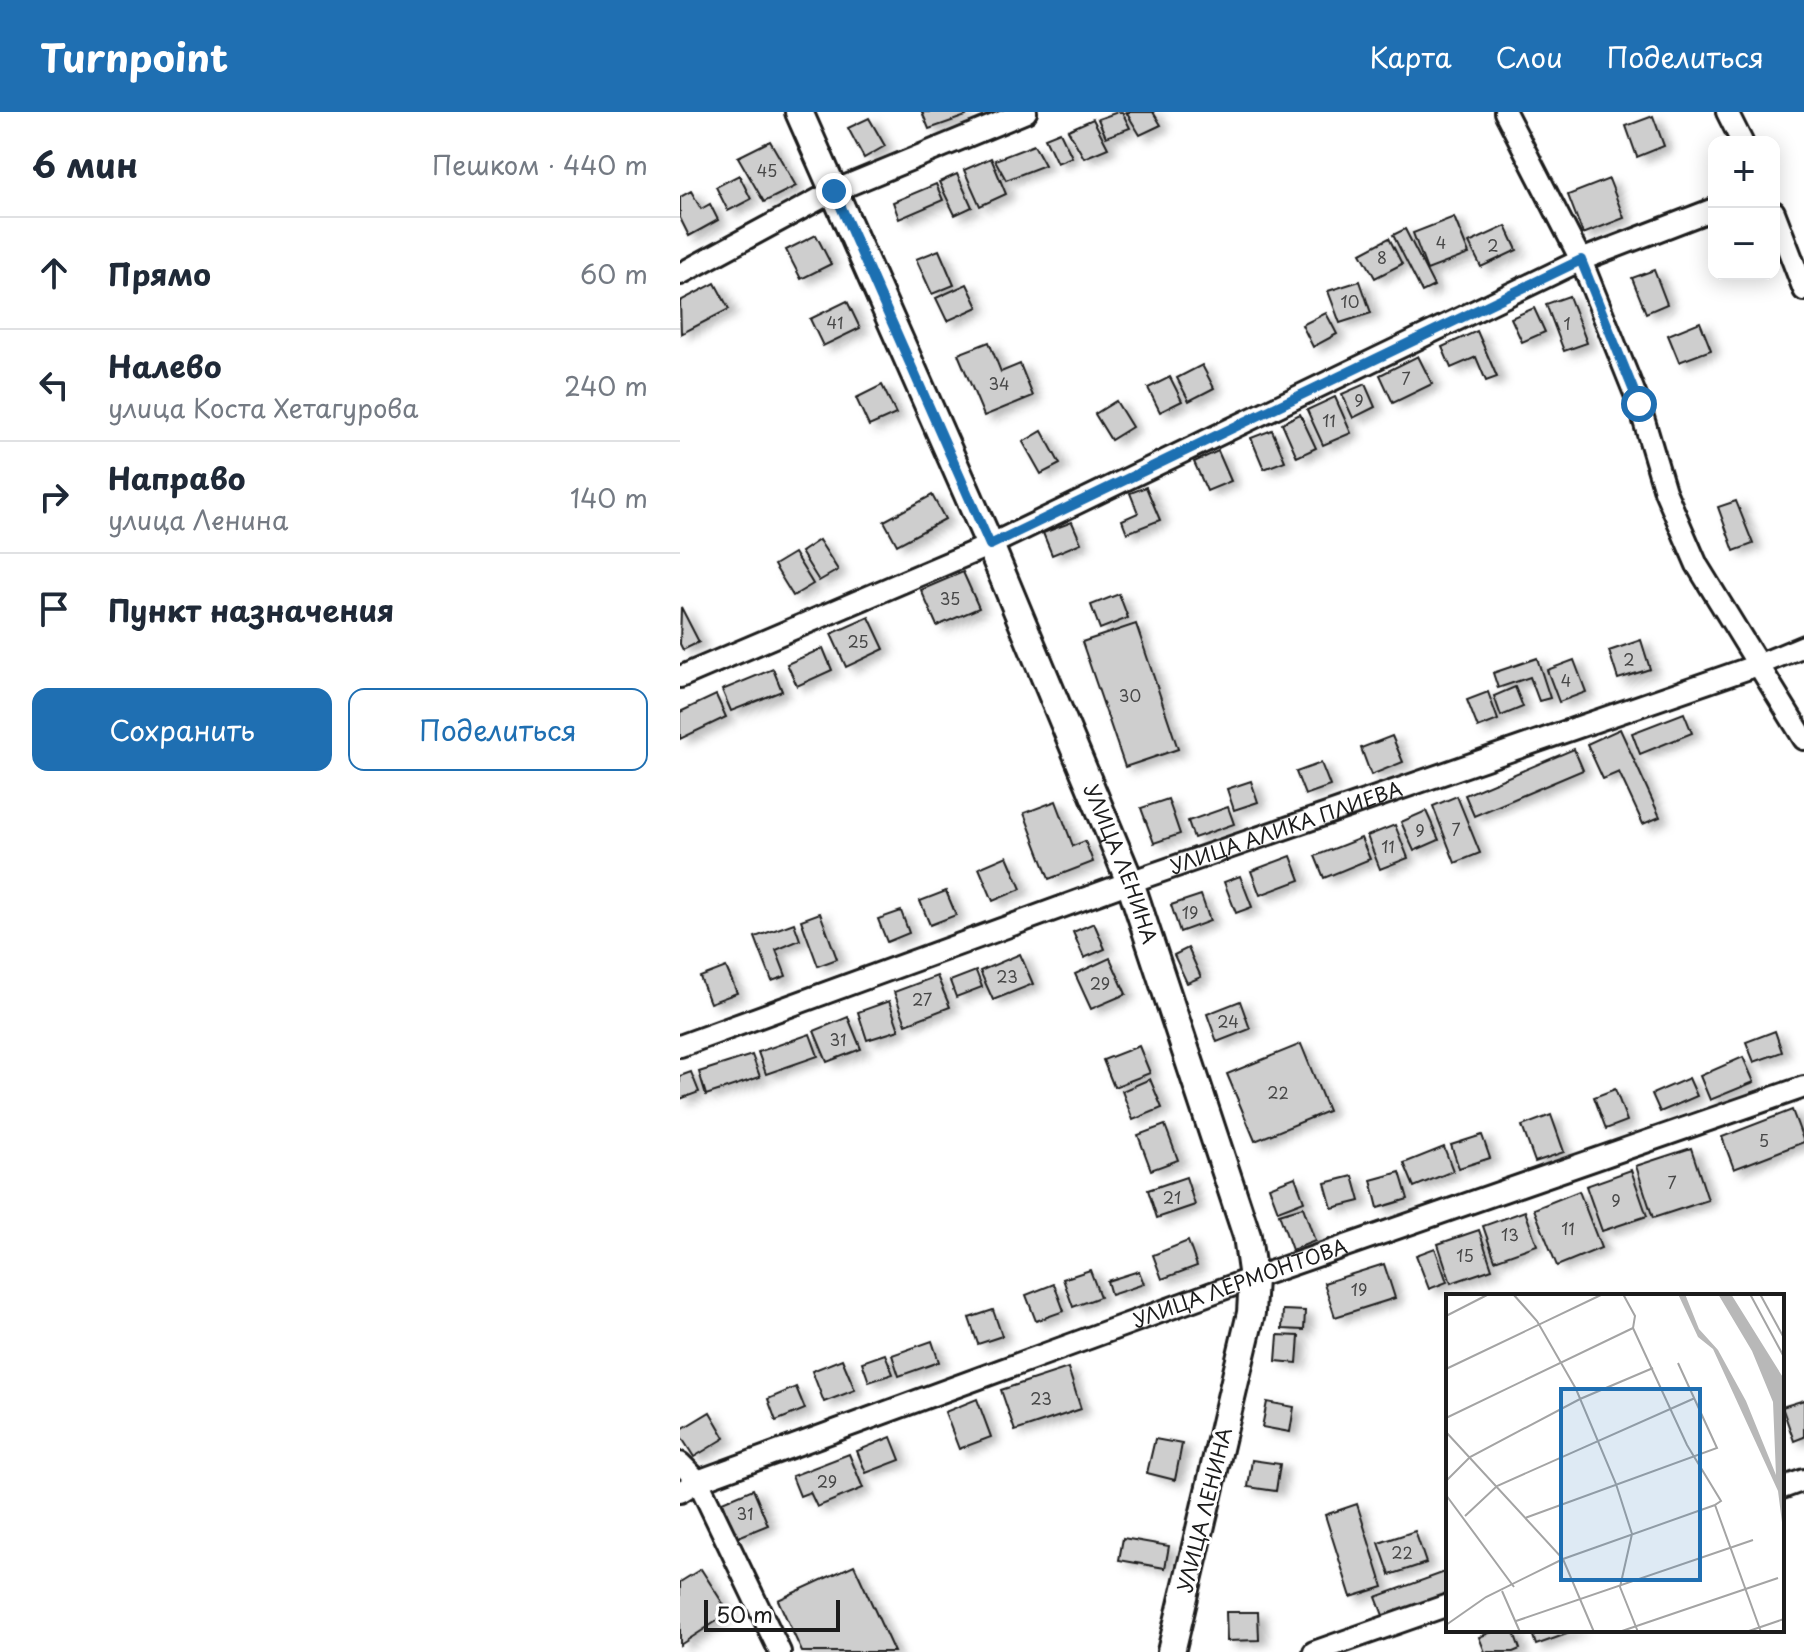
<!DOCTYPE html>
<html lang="ru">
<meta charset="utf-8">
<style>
:root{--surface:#fff;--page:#f6f6f7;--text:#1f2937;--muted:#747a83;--line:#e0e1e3;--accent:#1f6fb2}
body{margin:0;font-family:"Playpen Sans",sans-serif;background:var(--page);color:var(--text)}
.controls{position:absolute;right:24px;top:24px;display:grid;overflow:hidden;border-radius:16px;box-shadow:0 4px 20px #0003}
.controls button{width:72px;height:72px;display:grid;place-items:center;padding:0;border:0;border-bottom:2px solid var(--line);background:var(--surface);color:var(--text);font:40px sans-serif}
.scale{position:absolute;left:24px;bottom:20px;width:136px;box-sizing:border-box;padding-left:8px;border:4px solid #1c1c1c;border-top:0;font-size:22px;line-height:28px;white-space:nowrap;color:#1c1c1c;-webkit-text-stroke:6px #fff;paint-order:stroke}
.stop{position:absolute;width:24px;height:24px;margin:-18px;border:6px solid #1f6fb2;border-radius:50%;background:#fff}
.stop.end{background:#1f6fb2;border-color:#fff;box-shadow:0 2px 8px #0008}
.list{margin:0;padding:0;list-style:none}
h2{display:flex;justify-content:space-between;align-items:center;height:104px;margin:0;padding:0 32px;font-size:34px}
h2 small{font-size:26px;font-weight:400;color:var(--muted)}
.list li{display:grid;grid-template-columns:52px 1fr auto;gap:24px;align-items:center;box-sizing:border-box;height:112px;padding:0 32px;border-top:2px solid var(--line)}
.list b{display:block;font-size:30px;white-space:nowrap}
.list p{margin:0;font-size:26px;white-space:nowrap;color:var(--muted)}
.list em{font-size:26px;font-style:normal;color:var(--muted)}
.actions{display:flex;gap:16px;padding:24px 32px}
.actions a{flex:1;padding:18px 0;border:2px solid var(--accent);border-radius:16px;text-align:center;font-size:28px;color:var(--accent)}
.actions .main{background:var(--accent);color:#fff}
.icon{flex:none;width:44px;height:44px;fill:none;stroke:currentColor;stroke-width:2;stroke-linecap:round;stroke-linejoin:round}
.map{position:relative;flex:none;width:1124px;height:1540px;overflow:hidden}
header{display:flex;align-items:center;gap:48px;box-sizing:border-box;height:112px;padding:0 40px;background:var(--accent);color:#fff}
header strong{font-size:38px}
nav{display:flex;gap:44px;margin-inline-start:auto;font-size:28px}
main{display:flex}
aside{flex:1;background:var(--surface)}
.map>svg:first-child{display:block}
</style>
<header>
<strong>Turnpoint</strong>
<nav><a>Карта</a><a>Слои</a><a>Поделиться</a></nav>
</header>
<main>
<aside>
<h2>6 мин<small>Пешком · 440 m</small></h2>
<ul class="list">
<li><svg class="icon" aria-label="ahead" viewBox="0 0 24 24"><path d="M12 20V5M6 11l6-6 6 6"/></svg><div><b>Прямо</b></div><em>60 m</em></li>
<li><svg class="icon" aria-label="left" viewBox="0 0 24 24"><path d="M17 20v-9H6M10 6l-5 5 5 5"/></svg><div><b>Налево</b><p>улица Коста Хетагурова</p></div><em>240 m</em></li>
<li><svg class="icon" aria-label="right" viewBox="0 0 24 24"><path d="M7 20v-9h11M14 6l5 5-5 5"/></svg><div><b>Направо</b><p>улица Ленина</p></div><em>140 m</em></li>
<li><svg class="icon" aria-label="arrive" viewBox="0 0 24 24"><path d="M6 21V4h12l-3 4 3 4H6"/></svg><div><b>Пункт назначения</b></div></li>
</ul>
<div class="actions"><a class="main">Сохранить</a><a>Поделиться</a></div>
</aside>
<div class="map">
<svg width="1124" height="1540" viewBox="0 0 1124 1540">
<defs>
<filter id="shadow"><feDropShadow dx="8" dy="4.5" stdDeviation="4" flood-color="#0004"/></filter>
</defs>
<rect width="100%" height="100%" fill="#fff"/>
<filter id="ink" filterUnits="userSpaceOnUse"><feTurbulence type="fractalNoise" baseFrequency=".0125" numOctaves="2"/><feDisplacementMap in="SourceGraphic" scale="16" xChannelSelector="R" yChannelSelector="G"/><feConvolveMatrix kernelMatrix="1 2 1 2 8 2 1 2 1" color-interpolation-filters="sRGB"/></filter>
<g filter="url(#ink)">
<g fill="#cecece" stroke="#1c1c1c" stroke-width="2" filter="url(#shadow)">
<polygon points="242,0 284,0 286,4 249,17"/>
<polygon points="438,0 442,0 450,16 426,25 418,7"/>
<polygon points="446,0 473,0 481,13 460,23"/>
<polygon points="973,4 984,34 957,45 946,14"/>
<polygon points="189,6 205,34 184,46 168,16"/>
<polygon points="413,7 428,36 404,46 388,18"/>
<polygon points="380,20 392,45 377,51 365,26"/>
<polygon points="90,29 116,74 84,90 58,45"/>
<polygon points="354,33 365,53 326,68 315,48"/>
<polygon points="311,46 326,82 300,94 284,58"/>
<polygon points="277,62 292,95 275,103 259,70"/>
<polygon points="59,63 71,87 48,99 36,75"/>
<polygon points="929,67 944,106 903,122 888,83"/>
<polygon points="256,72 263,88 219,107 213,90"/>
<polygon points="11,79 21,97 30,92 38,108 9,124 0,106 0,85"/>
<polygon points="774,105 789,142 747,158 733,121"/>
<polygon points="826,114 837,138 801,155 789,131"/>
<polygon points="725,117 754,174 742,180 713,123"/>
<polygon points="136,123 151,152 121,167 106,138"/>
<polygon points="709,126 722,152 695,166 681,141"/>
<polygon points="259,138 274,173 252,182 236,147"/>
<polygon points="974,158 987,192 966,201 952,166"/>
<polygon points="680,169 691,201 660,211 648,179"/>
<polygon points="35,171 49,197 1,222 0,189"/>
<polygon points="287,172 298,195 267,209 256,186"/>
<polygon points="889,184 907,231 884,239 866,192"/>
<polygon points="167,189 180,216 143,234 130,207"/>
<polygon points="854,196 865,220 842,230 831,206"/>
<polygon points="646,201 657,222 633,235 622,213"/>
<polygon points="1020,210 1031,238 999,250 988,223"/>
<polygon points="797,219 817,265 806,269 796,245 771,256 762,235"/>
<polygon points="309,230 321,260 340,252 353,284 304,304 278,242"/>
<polygon points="738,244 752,272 713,291 700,263"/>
<polygon points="522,253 534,276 509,289 497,266"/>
<polygon points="490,265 502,289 480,300 468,276"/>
<polygon points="685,272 695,295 673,306 662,282"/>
<polygon points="202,273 216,302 189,314 176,286"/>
<polygon points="655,285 671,321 643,333 627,298"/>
<polygon points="436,289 452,315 431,328 415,302"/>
<polygon points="620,302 636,336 617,345 602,311"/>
<polygon points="592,318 605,349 584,357 571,326"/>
<polygon points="362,319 380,352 361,362 343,330"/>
<polygon points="538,339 551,369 527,379 514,350"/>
<polygon points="466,375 480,408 447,421 442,408 458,401 450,381"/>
<polygon points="252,383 265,407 217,433 204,409"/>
<polygon points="1056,389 1073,432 1054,439 1038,395"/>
<polygon points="392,410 401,431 372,443 363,421"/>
<polygon points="139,428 158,458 139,469 121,440"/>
<polygon points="114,441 133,472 113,484 94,453"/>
<polygon points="283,460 299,496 257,514 241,478"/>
<polygon points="439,482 448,506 420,517 411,493"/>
<polygon points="1,495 19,530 3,538 0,532"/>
<polygon points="189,505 204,537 166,555 151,522"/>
<polygon points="456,512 498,637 445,655 402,530"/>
<polygon points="961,528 970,557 938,567 929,539"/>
<polygon points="143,536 152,558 117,574 107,552"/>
<polygon points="857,546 870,586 859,589 850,565 818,576 813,561"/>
<polygon points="894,548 906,580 879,590 867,558"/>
<polygon points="93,557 102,579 51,599 42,578"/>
<polygon points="835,575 843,595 821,604 814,584"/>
<polygon points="808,580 818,608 798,616 787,588"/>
<polygon points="36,583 46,605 0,627 0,600"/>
<polygon points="1004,601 1012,621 960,642 952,621"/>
<polygon points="940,617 980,705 963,712 939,660 923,667 907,632"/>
<polygon points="712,624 723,650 691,663 681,636"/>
<polygon points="894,637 903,658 794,704 785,683"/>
<polygon points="641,651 650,674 625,683 616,660"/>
<polygon points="571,669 578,690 554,698 547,677"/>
<polygon points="777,684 800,741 775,751 753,694"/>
<polygon points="488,687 500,722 474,731 461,696"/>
<polygon points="376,689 393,734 405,729 413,750 369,767 344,701"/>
<polygon points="548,695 554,712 514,726 508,709"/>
<polygon points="746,699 759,728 734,739 721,710"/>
<polygon points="715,713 728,746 700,757 687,724"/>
<polygon points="681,726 690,747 644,766 635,744"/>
<polygon points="327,744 341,777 313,789 299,756"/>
<polygon points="611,744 620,768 580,783 571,759"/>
<polygon points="560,764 572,795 556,801 544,770"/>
<polygon points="266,779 276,803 250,813 240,789"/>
<polygon points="521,783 530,809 500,820 491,793"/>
<polygon points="221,799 229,821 207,830 198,807"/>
<polygon points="140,801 157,847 138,854 121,808"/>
<polygon points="114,811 120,828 96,838 106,864 92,869 75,825"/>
<polygon points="414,811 425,837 404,846 393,820"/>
<polygon points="508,836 521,865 507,871 494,843"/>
<polygon points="340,842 353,872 313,888 300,859"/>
<polygon points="430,846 446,882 411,897 395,862"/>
<polygon points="46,855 57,881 30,891 20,865"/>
<polygon points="296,859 302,875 276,885 270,869"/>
<polygon points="257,864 270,895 226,912 214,880"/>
<polygon points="209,889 219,918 187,928 178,900"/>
<polygon points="560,889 570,917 537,930 527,902"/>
<polygon points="168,905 181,937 147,950 134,919"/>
<polygon points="1095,919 1102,940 1074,950 1066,930"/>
<polygon points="130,922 138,944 86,962 78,940"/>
<polygon points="621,932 648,999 575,1029 547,962"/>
<polygon points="459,934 470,961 434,975 423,948"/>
<polygon points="72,943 80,965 26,983 19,960"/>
<polygon points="1063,945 1074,970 1030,988 1020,964"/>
<polygon points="11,960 19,980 0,987 0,964"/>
<polygon points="1009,966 1017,984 980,1000 972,982"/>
<polygon points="470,967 482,996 453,1008 442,979"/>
<polygon points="935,977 947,1009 926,1017 914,985"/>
<polygon points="1112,998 1124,1030 1054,1057 1042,1025"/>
<polygon points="871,1003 884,1040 855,1050 842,1014"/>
<polygon points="485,1013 498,1048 471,1058 458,1023"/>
<polygon points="802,1023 810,1046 779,1056 771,1033"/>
<polygon points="764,1035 773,1059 734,1075 724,1051"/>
<polygon points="1011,1036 1028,1088 973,1106 956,1054"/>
<polygon points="951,1058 967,1104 922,1119 906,1074"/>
<polygon points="720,1060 728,1087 698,1096 691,1068"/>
<polygon points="673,1064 680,1089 652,1096 645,1071"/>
<polygon points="506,1065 515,1093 477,1106 468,1078"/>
<polygon points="615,1065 624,1089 598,1099 589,1075"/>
<polygon points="899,1079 921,1136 877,1154 854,1097"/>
<polygon points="623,1095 635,1129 612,1138 599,1102"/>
<polygon points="845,1099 857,1133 815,1148 803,1114"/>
<polygon points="799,1118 812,1157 771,1171 758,1132"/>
<polygon points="508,1129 517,1154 482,1167 473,1143"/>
<polygon points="755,1136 767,1170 749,1177 736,1143"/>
<polygon points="704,1152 715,1186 655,1205 644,1171"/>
<polygon points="410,1158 420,1185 393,1195 383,1167"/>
<polygon points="459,1159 464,1172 431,1183 427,1169"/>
<polygon points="374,1172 384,1199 356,1209 346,1183"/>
<polygon points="313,1198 322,1224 298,1232 289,1206"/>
<polygon points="603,1198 625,1199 624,1218 602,1217"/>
<polygon points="598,1223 619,1224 617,1251 596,1249"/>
<polygon points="252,1229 259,1250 219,1264 212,1243"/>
<polygon points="205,1242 213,1262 189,1270 182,1250"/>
<polygon points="162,1247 175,1278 144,1290 132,1259"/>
<polygon points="388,1256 401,1297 335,1319 321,1278"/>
<polygon points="116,1275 125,1297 96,1309 88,1287"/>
<polygon points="297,1287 311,1325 279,1337 265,1300"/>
<polygon points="1124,1288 1124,1325 1114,1329 1102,1295"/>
<polygon points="587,1290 614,1295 610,1320 582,1315"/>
<polygon points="30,1300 45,1326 14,1345 0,1323 0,1318"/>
<polygon points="211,1325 220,1348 186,1361 177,1339"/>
<polygon points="475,1327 502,1332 495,1368 467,1361"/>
<polygon points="169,1342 183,1376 137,1395 130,1380 120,1384 112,1364"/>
<polygon points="572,1348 600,1352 596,1379 568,1375"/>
<polygon points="73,1377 88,1413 56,1426 42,1390"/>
<polygon points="677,1392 703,1475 671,1485 645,1403"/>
<polygon points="735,1419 746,1451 710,1463 699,1431"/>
<polygon points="443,1426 489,1434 485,1456 439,1448"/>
<polygon points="174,1453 214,1540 122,1540 98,1488"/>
<polygon points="21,1457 49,1501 0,1533 0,1470"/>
<polygon points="765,1460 768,1467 768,1482 704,1506 696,1485"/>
<polygon points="546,1500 578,1500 579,1528 547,1529"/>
<polygon points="817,1518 833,1518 840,1537 833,1540 805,1540 799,1525"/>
<polygon points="851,1518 898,1518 856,1533"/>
</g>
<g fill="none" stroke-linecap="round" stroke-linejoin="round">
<defs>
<g id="street">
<polyline points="825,0 901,148 959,292 985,379 1017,453 1124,627"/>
<polyline points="1047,0 1062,30"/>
<polyline points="1094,100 1124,178"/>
<polyline points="0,162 154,79 346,0"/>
<polyline points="0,565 310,433 901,148 1034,97"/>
<path id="s1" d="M0,934L450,770L1078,553L1124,534"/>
<polyline points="0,1351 18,1369 100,1540"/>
<polyline points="1102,1376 1124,1368"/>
<path id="s2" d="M0,1380L18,1369L573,1166L1124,975"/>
<polyline points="634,1540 768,1493"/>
</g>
<g id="secondary">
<path id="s3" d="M119,0L310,433L450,770L567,1124L573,1166L571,1201L491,1540"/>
</g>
</defs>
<use href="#street" stroke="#1c1c1c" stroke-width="26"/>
<use href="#secondary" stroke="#1c1c1c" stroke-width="32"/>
<use href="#street" stroke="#fff" stroke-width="20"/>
<use href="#secondary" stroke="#fff" stroke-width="26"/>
</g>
</g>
<g fill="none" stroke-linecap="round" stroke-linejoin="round" filter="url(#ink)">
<polyline stroke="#1f6fb2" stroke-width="10" points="154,79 310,433 901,148 959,292"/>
</g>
<g text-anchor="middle" stroke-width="6" stroke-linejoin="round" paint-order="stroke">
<g font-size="16" fill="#484848">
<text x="87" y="65">45</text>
<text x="761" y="137">4</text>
<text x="813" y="140">2</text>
<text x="702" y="152">8</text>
<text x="670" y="196">10</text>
<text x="155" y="217">41</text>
<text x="887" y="218">1</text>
<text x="726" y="273">7</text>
<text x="319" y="278">34</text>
<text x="679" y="295">9</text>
<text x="649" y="315">11</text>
<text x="270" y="493">35</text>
<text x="178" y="536">25</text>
<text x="949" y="554">2</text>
<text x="886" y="575">4</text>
<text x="450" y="590">30</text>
<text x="776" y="724">7</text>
<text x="740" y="725">9</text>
<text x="708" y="741">11</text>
<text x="510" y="807">19</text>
<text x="327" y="871">23</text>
<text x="420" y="878">29</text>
<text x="242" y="894">27</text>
<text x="548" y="916">24</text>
<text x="158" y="934">31</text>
<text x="598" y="987">22</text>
<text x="1084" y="1035">5</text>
<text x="992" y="1077">7</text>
<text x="492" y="1092">21</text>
<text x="936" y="1095">9</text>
<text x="888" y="1123">11</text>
<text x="830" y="1129">13</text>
<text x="785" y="1150">15</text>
<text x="679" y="1184">19</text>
<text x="361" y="1293">23</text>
<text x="147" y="1376">29</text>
<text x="65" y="1408">31</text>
<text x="722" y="1447">22</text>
</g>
<g font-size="20" fill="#1c1c1c" stroke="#fff">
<text dy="7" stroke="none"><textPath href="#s1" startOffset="644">УЛИЦА АЛИКА ПЛИЕВА</textPath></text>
<text dy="7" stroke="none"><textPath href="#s3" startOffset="818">УЛИЦА ЛЕНИНА</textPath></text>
<text dy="7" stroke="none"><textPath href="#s2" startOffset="598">УЛИЦА ЛЕРМОНТОВА</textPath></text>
<text transform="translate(525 1398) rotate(-76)" y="7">УЛИЦА ЛЕНИНА</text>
</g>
</g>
<g transform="translate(766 1182)">
<rect width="338" height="338" fill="#fff"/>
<path d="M232,0H239L253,35L272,56L300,107L330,181L327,108L306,57L272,0H285L338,85V244L332,197L267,55L252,43Z" fill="#b8b8b8"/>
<path fill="none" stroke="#a4a4a4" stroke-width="2" d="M67,0L91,27L130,95L170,190L186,240L174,293L192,338M177,0L189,22L187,34L241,151L275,207L269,211L315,338M304,0L338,63M314,0L338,44M0,22L43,0M0,75L157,0M0,124L187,34M0,138L117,265L148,338M0,187L24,163L134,105L207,74M0,201L68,293M19,222L51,192L249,104M79,224L271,154L232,69M56,297L74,338M70,327L307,246M0,331L40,303L117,265L269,211M173,338L332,284M300,338L338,325"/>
<path fill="#1f6fb2" fill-opacity="0.15" stroke="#1f6fb2" stroke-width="4" d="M115,95H254V286H115Z"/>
<rect width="338" height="338" fill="none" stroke="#1c1c1c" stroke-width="4"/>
</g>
</svg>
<div class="controls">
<button>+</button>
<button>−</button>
</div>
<div class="scale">50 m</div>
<div class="stop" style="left:959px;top:292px"></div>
<div class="stop end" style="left:154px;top:79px"></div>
</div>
</main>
